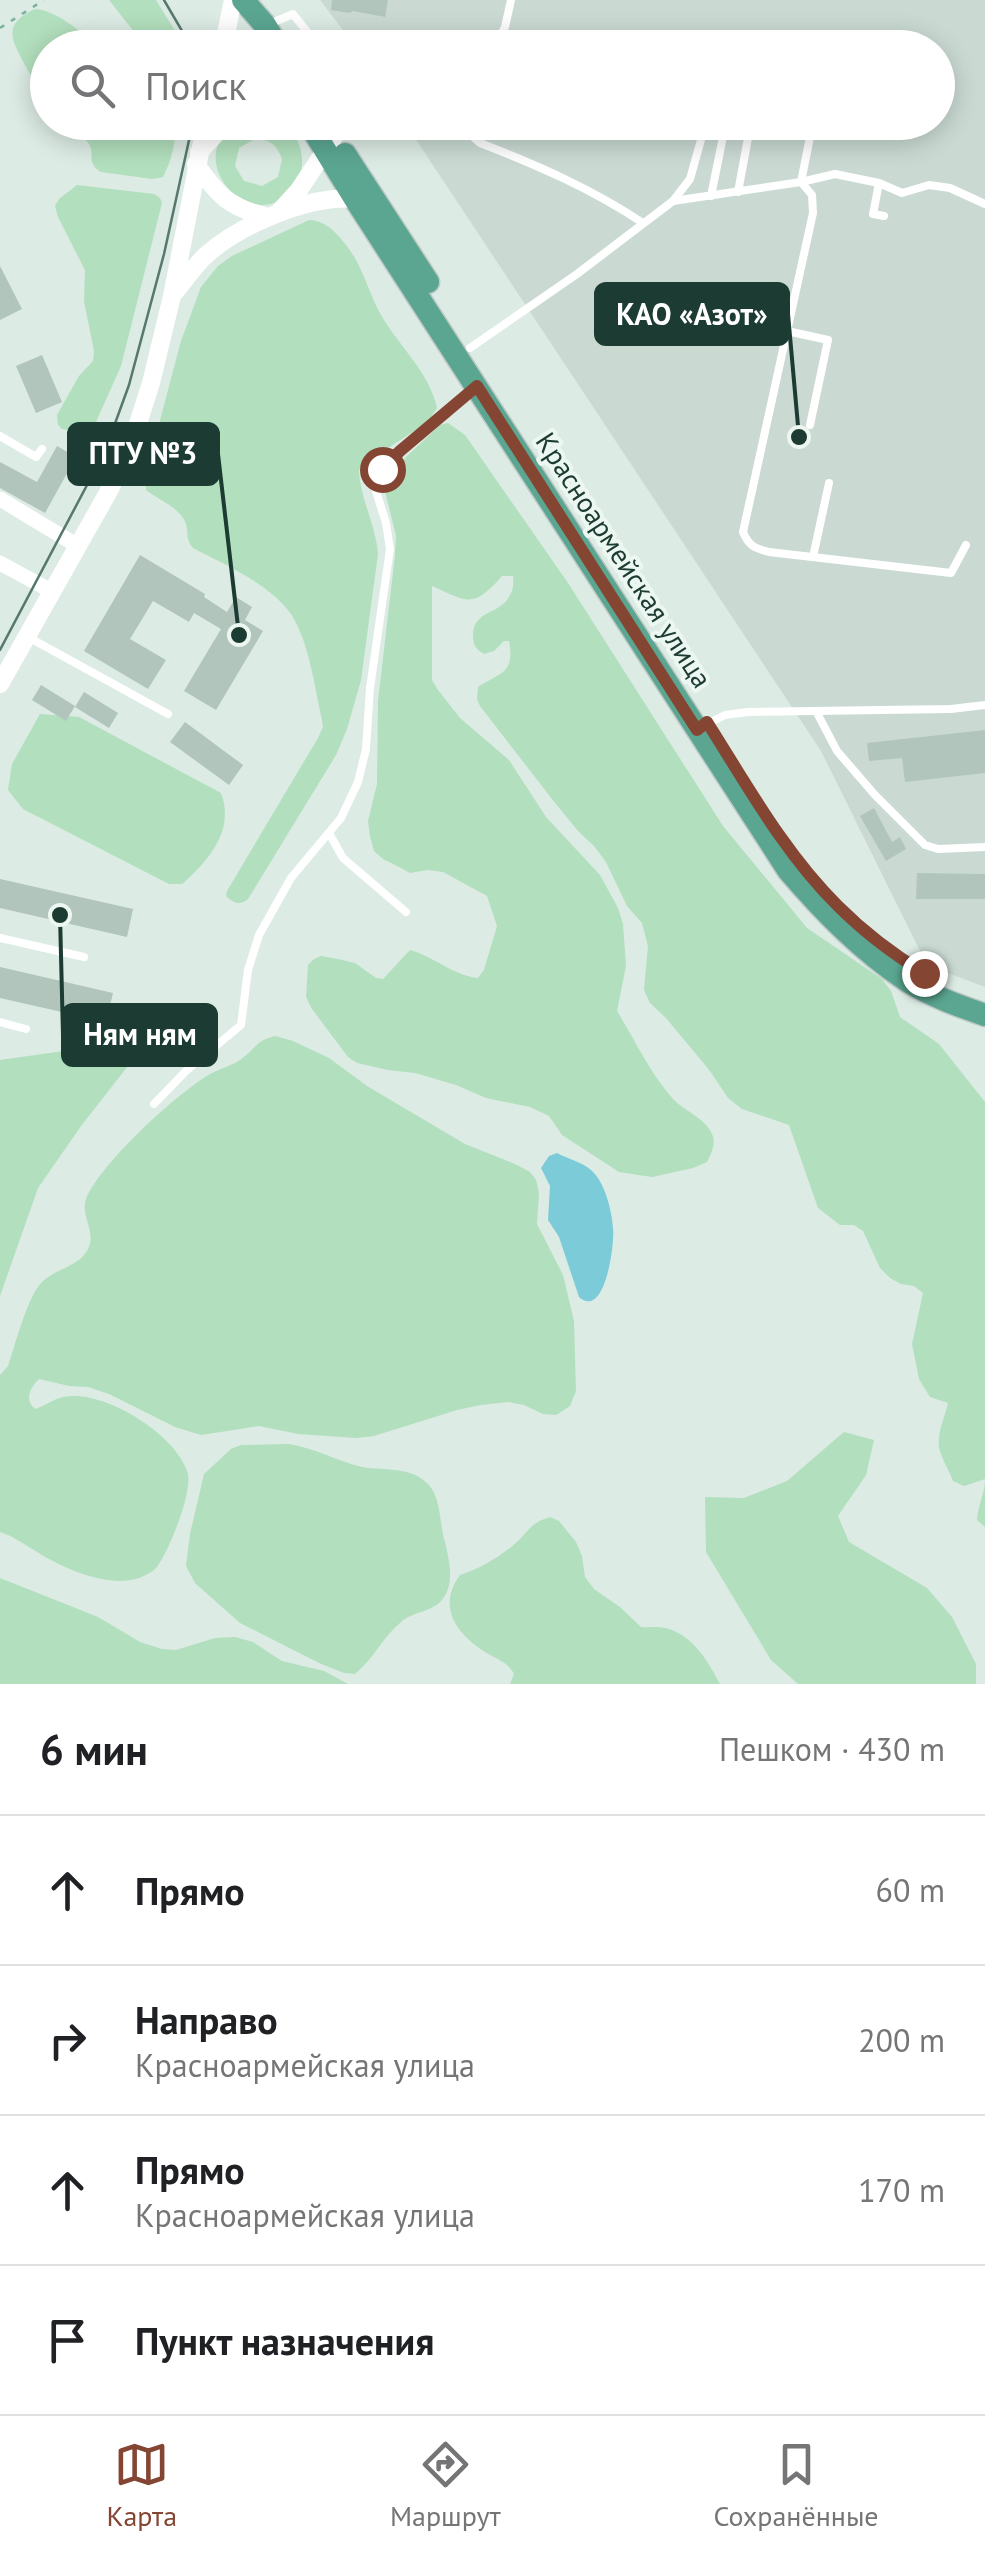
<!DOCTYPE html>
<html lang="ru">
<meta charset="utf-8">
<style>
:root{--surface:#fff;--page:#f2f2f2;--text:#202124;--muted:#757577;--line:#e0e0e0;--accent:#844533}
body{margin:0;font-family:"PT Sans",sans-serif;background:var(--page);color:var(--text)}
.stop{position:absolute;width:30px;height:30px;margin:-22px;border:8px solid #844533;border-radius:50%;background:#fff}
.stop.end{background:#844533;border-color:#fff;box-shadow:0 2px 10px #0008}
.list{margin:0;padding:0;list-style:none}
h2{display:flex;justify-content:space-between;align-items:center;height:130px;margin:0;padding:0 40px;font-size:42px}
h2 small{font-size:32px;font-weight:400;color:var(--muted)}
.list li{display:grid;grid-template-columns:65px 1fr auto;gap:30px;align-items:center;box-sizing:border-box;height:150px;padding:0 40px;border-top:2px solid var(--line)}
.list b{display:block;font-size:38px;white-space:nowrap}
.list p{margin:0;font-size:32px;white-space:nowrap;color:var(--muted)}
.list em{font-size:32px;font-style:normal;color:var(--muted)}
.icon{flex:none;width:55px;height:55px;fill:none;stroke:currentColor;stroke-width:2;stroke-linecap:round;stroke-linejoin:round}
.map{position:relative;flex:none;width:985px;height:1684px;overflow:hidden}
.search{position:absolute;background:var(--surface);box-shadow:0 5px 25px #0003;left:30px;right:30px;top:30px;height:110px;display:flex;align-items:center;gap:25px;box-sizing:border-box;padding:0 35px;border-radius:55px;color:var(--muted);font-size:38px}
.sheet{height:730px;background:var(--surface)}
nav{display:flex;justify-content:space-around;align-items:center;box-sizing:border-box;height:140px;border-top:2px solid var(--line);background:var(--surface);font-size:28px;color:var(--muted)}
nav a{display:grid;justify-items:center;gap:5px}
nav .on{color:var(--accent)}
.map>svg:first-child{display:block}
</style>
<div class="map">
<svg width="985" height="1684" viewBox="0 0 985 1684">
<rect width="100%" height="100%" fill="#dcebe4"/>
<polygon fill="#cadad3" points="320,0 985,0 985,987 948,973 924,959 821,751 405,123 938,122 938,48 356,47"/>
<g fill="#b2dfbd" fill-rule="evenodd">
<polygon points="109,0 156,0 185,47 146,47"/>
<path d="M35,9C56,10 83,33 98,47L48,48L47,103C38,92 33,80 26,67C13,41 0,25 35,9Z"/>
<path d="M64,123H175C177,140 171,162 163,177L152,179L101,172C84,162 98,153 86,140C80,134 71,128 64,123Z"/>
<path d="M241,123C253,123 270,119 281,124C303,134 308,167 295,186C254,244 175,154 241,123ZM255,139C270,139 277,145 282,159L278,177L262,186L244,181L235,166L239,148Z"/>
<polygon points="77,185 154,194 160,198 162,203 121,366 96,422 83,431 76,431 62,429 58,425 57,415 79,376 93,361 94,351 84,301 85,270 58,217 55,206 59,199"/>
<path d="M309,220C326,221 336,232 346,245C363,266 368,292 381,315C398,345 430,373 437,408L428,422L365,463L359,470C360,499 376,525 378,554L361,680L347,729L336,755L248,899C240,906 233,903 226,896L227,891L318,738L323,727L322,720C315,689 309,641 291,614C271,585 224,564 193,548C185,538 189,534 186,524C181,508 157,499 146,490V473L181,341L201,287L218,266L232,256Z"/>
<path d="M448,423L465,435L568,583L723,826L807,928L882,979L891,991L900,1017L939,1044L985,1102V1527L977,1520C978,1505 985,1493 985,1479L964,1486L953,1481C949,1470 941,1458 939,1447C937,1433 945,1417 948,1403L930,1397L919,1379L912,1344L923,1293L914,1286L901,1284L890,1278L880,1268L863,1231L854,1225H840L818,1208L789,1125L742,1109L728,1098L710,1071L666,1018L650,1003L644,990L648,946L642,923L627,906L606,862L594,846L578,831L552,799L480,706L477,699L478,687C501,672 515,674 509,641H504L494,651L484,654C475,649 473,644 473,634C474,612 496,614 507,600C513,592 514,585 513,576H502C473,609 468,602 432,586V680L438,690L460,718L509,760L546,817L600,875L618,908L623,924L626,966L617,1011C635,1040 651,1075 674,1100C685,1111 704,1118 711,1132C717,1142 712,1152 707,1162L693,1168L652,1177L619,1172L562,1135L549,1116L530,1107L486,1098L456,1085L415,1073L388,1070L357,1063L348,1057L312,1009L306,997L308,965L314,959L321,956L338,959L355,963L376,978L383,979L410,950C435,957 452,975 478,978L484,970L497,926L487,896L443,872L427,870L410,873L399,867L383,859L374,851L370,836L368,821L377,784L378,701L395,555L396,536L384,487L385,477L440,425Z"/>
<path d="M40,714L79,717L221,793C235,830 209,860 182,884H169L23,809L8,790L12,764Z"/>
<path d="M275,1036L293,1041L329,1058L367,1086L465,1144L515,1164L530,1172L536,1180L539,1193L537,1224L563,1275L574,1321L576,1391L570,1406L556,1415L543,1414L524,1405L508,1402L481,1405L457,1410L374,1436L356,1438L298,1434L259,1426L201,1435L175,1427L109,1394L88,1387L69,1386L39,1379C30,1388 24,1399 35,1409C44,1406 54,1399 63,1397C103,1388 178,1435 188,1474C192,1493 169,1552 156,1568C147,1577 132,1581 120,1581C92,1581 57,1565 34,1550C22,1543 13,1536 0,1532V1375L8,1366C15,1346 28,1294 43,1281C56,1269 77,1267 87,1251C98,1233 80,1217 86,1199C100,1164 176,1094 210,1074C221,1068 235,1065 244,1057C258,1046 256,1041 275,1036Z"/>
<polygon points="149,1039 81,1126 38,1188 0,1296 0,1060"/>
<polygon points="844,1432 874,1440 866,1475 838,1516 849,1542 927,1588 952,1617 976,1664 976,1684 798,1684 771,1660 706,1552 705,1497 744,1498 787,1481"/>
<path d="M289,1444C315,1448 337,1461 362,1467C384,1471 411,1466 428,1484C442,1499 439,1524 445,1542C449,1560 456,1585 441,1601C431,1612 412,1612 401,1622C383,1637 373,1659 355,1674L344,1673L319,1663L240,1623L195,1583L186,1566L190,1534L204,1474L231,1449L241,1445Z"/>
<path d="M550,1517L559,1521L576,1542L582,1556L585,1577L594,1589L620,1607L641,1627C649,1628 657,1626 665,1628C692,1634 708,1661 720,1684H510L514,1674C508,1661 493,1658 482,1650C454,1631 438,1605 460,1575C480,1569 503,1555 518,1541C531,1528 531,1523 550,1517Z"/>
<polygon points="0,1578 98,1617 140,1642 162,1649 176,1650 215,1638 235,1637 253,1642 282,1661 324,1671 348,1684 0,1684"/>
</g>
<path fill="#7ccbd8" d="M557,1153C568,1159 582,1162 591,1170C605,1182 612,1211 613,1228C615,1244 605,1320 579,1297L559,1237L548,1220L550,1186L541,1168L549,1156Z"/>
<g fill="#b1c5bd">
<polygon points="332,0 388,0 385,17 353,11 350,13 331,10"/>
<polygon points="0,266 22,309 0,320"/>
<polygon points="42,355 62,402 36,413 16,366"/>
<polygon points="57,446 76,457 45,513 0,488 0,462 37,482"/>
<polygon points="140,555 205,594 204,597 227,612 236,597 252,607 245,620 263,631 216,710 184,691 221,629 194,613 189,622 153,601 130,639 166,660 148,689 84,651"/>
<polygon points="41,685 75,706 66,721 32,700"/>
<polygon points="84,692 118,713 109,728 75,707"/>
<polygon points="185,722 243,765 229,785 170,742"/>
<polygon points="985,730 985,773 905,782 902,758 869,761 867,743"/>
<polygon points="874,808 892,842 900,837 906,849 886,861 860,816"/>
<polygon points="917,873 985,874 985,899 916,899"/>
<polygon points="0,879 133,909 127,937 0,908"/>
<polygon points="0,967 113,993 106,1022 0,998"/>
</g>
<g fill="none" stroke-linecap="round" stroke-linejoin="round">
<defs>
<g id="primary">
<polyline points="243,0 265,25 279,48"/>
<path d="M308,122L355,199L788,870C824,912 861,950 907,981C931,996 959,1006 985,1015"/>
<polyline points="345,154 428,282"/>
</g>
</defs>
<use href="#primary" stroke="#bfc8c6" stroke-width="25"/>
<polyline stroke="#78b29f" stroke-width="2.5" stroke-dasharray="5 8" stroke-linecap="butt" points="0,28 44,0"/>
<g stroke="#fff" stroke-width="8">
<polyline points="267,25 293,14 320,48"/>
<polyline points="494,48 505,27 511,0"/>
<polyline points="722,48 722,47"/>
<path d="M476,122L473,137L480,143C537,165 592,189 643,223"/>
<polyline points="879,183 902,193 929,185 950,188 985,204"/>
<polyline points="738,192 751,122"/>
<polyline points="711,196 726,122"/>
<polyline points="673,201 801,182 813,122"/>
<path d="M884,216L873,214L879,183L835,174L801,182L812,195L813,213L743,532C749,546 754,548 769,552L951,573L966,545"/>
<polyline points="787,331 828,340 810,425"/>
<polyline points="470,348 577,274 673,201 690,179 706,122"/>
<polyline points="0,436 36,457 42,449"/>
<polyline points="813,557 829,483"/>
<polyline points="28,637 168,714"/>
<polyline points="816,711 837,751 875,795 925,845 938,849 985,847"/>
<polyline points="701,727 725,715 748,712 951,709 985,705"/>
<polyline points="329,833 343,858 406,912"/>
<polyline points="0,938 84,957"/>
<polyline points="0,1022 26,1029"/>
<path d="M154,1104L186,1071L241,1025L248,970L259,935L291,878L341,818L358,782L366,749L370,688L390,549L386,523L375,488C378,460 450,409 474,389"/>
</g>
<g stroke="#fff" stroke-width="15">
<polyline points="0,499 78,546"/>
<polyline points="0,563 53,592"/>
</g>
<g stroke="#fff" stroke-width="18">
<polyline points="223,48 233,0"/>
<polyline points="199,152 227,122"/>
<path d="M196,164C218,196 230,208 268,217"/>
<polyline points="278,213 299,190 334,137"/>
<path d="M175,292C185,280 194,267 205,256C239,225 309,195 355,199"/>
<polyline points="0,684 110,489 136,430 151,383 172,296 206,122"/>
</g>
<use href="#primary" stroke="#5ba691" stroke-width="22"/>
<g stroke="#56786e" stroke-width="2.5">
<polyline points="164,0 192,48"/>
<polyline points="0,650 105,451 129,385 164,254 193,122"/>
</g>
</g>
<g fill="none" stroke-linecap="round" stroke-linejoin="round">
<path stroke="#844533" stroke-width="12" d="M382,469L400,451L477,386L697,730L707,722C747,785 785,854 838,906C864,932 893,954 924,973"/>
</g>
<g text-anchor="middle" stroke-width="8" stroke-linejoin="round" paint-order="stroke">
<g font-size="28" fill="#1c3b32" stroke="#edf7f2">
<text transform="translate(624 560) rotate(57)" y="10">Красноармейская улица</text>
</g>
</g>
<path fill="none" stroke="#1c3b32" stroke-width="4" d="M799 437L788 314M239 635L218 454M60 915L63 1035"/>
<g fill="#1c3b32" stroke="#edf7f2" stroke-width="4">
<circle cx="799" cy="437" r="10"/>
<circle cx="239" cy="635" r="10"/>
<circle cx="60" cy="915" r="10"/>
</g>
<g fill="#1c3b32" stroke="#1c3b32" stroke-width="4">
<rect x="596" y="284" width="192" height="60" rx="10"/>
<rect x="69" y="424" width="149" height="60" rx="10"/>
<rect x="63" y="1005" width="153" height="60" rx="10"/>
</g>
<g font-size="30" text-anchor="middle" font-weight="bold" fill="#fff">
<text x="692" y="325">КАО «Азот»</text>
<text x="143" y="464">ПТУ №3</text>
<text x="140" y="1045">Ням ням</text>
</g>
</svg>
<div class="stop" style="left:382px;top:469px"></div>
<div class="stop end" style="left:924px;top:973px"></div>
<div class="search"><svg class="icon" aria-label="search" viewBox="0 0 24 24"><circle cx="10" cy="10" r="6"/><path d="M15 15l6 6"/></svg>Поиск</div>
</div>
<section class="sheet">
<h2>6 мин<small>Пешком · 430 m</small></h2>
<ul class="list">
<li><svg class="icon" aria-label="ahead" viewBox="0 0 24 24"><path d="M12 20V5M6 11l6-6 6 6"/></svg><div><b>Прямо</b></div><em>60 m</em></li>
<li><svg class="icon" aria-label="right" viewBox="0 0 24 24"><path d="M7 20v-9h11M14 6l5 5-5 5"/></svg><div><b>Направо</b><p>Красноармейская улица</p></div><em>200 m</em></li>
<li><svg class="icon" aria-label="ahead" viewBox="0 0 24 24"><path d="M12 20V5M6 11l6-6 6 6"/></svg><div><b>Прямо</b><p>Красноармейская улица</p></div><em>170 m</em></li>
<li><svg class="icon" aria-label="arrive" viewBox="0 0 24 24"><path d="M6 21V4h12l-3 4 3 4H6"/></svg><div><b>Пункт назначения</b></div></li>
</ul>
</section>
<nav>
<a class="on"><svg class="icon" aria-label="map" viewBox="0 0 24 24"><path d="M3 6l6-2 6 2 6-2v14l-6 2-6-2-6 2zM9 4v14M15 6v14"/></svg>Карта</a>
<a><svg class="icon" aria-label="directions" viewBox="0 0 24 24"><path d="M12 3l9 9-9 9-9-9zM9 14v-3h6M13 9l2 2-2 2"/></svg>Маршрут</a>
<a><svg class="icon" aria-label="saved" viewBox="0 0 24 24"><path d="M7 4h10v16l-5-4-5 4z"/></svg>Сохранённые</a>
</nav>
